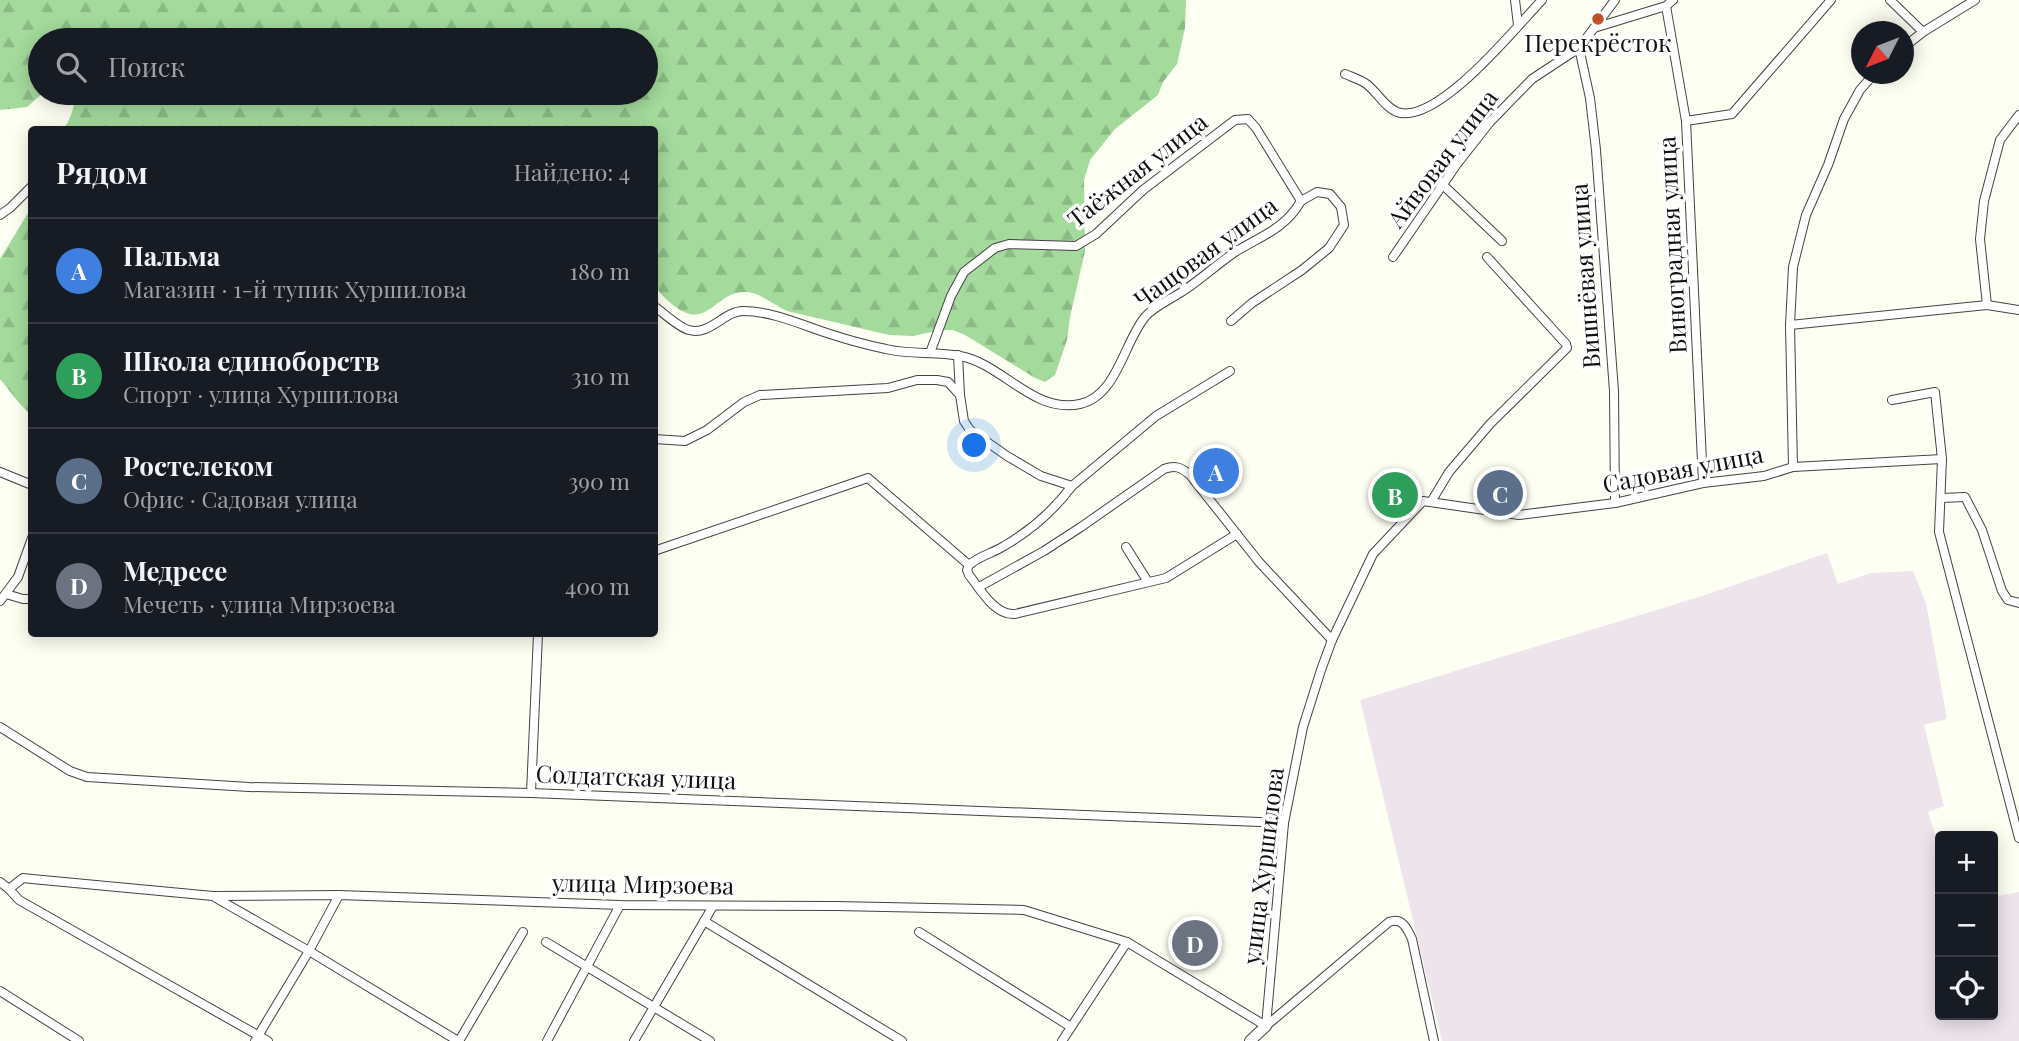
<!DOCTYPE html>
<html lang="ru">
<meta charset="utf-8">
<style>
:root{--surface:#171b24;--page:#242831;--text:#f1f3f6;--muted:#9ea1a6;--line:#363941;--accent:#be5029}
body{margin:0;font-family:"Playfair Display",serif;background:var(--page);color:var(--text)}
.controls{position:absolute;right:21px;bottom:21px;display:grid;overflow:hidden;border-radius:7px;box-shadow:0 4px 18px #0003}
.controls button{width:63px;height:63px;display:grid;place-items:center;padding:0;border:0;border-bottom:2px solid var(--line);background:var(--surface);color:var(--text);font:35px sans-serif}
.compass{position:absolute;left:1851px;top:21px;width:63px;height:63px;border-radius:50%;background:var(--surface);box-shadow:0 4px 18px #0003;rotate:228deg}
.you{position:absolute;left:975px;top:446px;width:24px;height:24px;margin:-18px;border:5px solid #fff;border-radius:50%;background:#1a73e8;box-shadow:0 0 0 10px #1a73e833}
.badge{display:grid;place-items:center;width:46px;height:46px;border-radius:50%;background:var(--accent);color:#fff;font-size:23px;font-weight:700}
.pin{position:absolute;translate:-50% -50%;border:4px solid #fff;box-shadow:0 2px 7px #0006}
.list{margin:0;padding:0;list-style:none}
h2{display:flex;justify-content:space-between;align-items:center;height:91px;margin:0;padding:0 28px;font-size:30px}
h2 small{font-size:23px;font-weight:400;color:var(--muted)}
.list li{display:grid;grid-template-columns:46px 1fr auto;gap:21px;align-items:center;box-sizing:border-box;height:105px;padding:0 28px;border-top:2px solid var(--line)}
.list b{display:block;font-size:26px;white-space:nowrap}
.list p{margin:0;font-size:23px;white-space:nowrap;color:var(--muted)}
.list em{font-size:23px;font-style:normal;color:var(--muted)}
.icon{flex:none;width:38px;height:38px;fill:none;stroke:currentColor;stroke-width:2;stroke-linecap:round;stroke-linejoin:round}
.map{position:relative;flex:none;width:2019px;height:1041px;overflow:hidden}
.search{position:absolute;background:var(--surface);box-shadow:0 4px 18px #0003;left:28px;top:28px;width:630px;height:77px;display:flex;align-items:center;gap:18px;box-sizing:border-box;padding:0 24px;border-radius:38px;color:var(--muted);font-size:26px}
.panel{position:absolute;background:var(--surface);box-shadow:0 4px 18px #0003;left:28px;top:126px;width:630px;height:511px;border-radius:7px}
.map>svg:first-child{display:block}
</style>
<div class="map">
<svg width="2019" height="1041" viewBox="0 0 2019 1041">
<defs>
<pattern id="forest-firs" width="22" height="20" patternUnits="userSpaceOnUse" patternTransform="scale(1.75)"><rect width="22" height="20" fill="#a4da9c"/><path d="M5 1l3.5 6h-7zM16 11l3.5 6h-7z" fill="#8cba85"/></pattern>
</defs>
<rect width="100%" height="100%" fill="#fdfff3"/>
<polygon fill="#eee5ec" points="1827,553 1838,584 1871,573 1913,571 1926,603 1947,719 1924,725 1944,806 1928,812 1940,850 1940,1015 1993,1015 1993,897 2019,892 2019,1041 1442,1041 1360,700 1699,597"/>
<g fill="url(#forest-firs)">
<path d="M0,0H1186L1185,28L1177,64L1163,82L1158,95L1115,129L1090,160L1084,180L1085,251L1070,317L1067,340L1055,375L1045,382L1035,378L965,335L953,330H941L913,336L889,335L787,311C776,306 758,292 747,292C714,290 708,333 673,305C666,299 659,293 655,285L654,130L64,129C71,118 75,106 75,93H646V40H40V93H43L27,107L0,110Z"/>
<polygon points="31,208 31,415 20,404 0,379 0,259"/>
</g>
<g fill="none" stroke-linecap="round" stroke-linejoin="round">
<defs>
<g id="minor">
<polyline points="1515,0 1518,25"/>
<polyline points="1890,0 1923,32"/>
<polyline points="1666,6 1686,121 1703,483"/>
<polyline points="1594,28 1666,6 1673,0"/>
<polyline points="1904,47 1923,32 1975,0"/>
<polyline points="1579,48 1590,98 1596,150 1614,391 1615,503"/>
<path d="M1345,74C1352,77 1359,79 1365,83C1376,90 1384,107 1397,112C1437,126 1516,27 1542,0"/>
<polyline points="1686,121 1732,114 1831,0"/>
<polyline points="1443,185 1502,241"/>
<polyline points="0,215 10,208 32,186"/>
<polyline points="1393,257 1457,164 1490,122 1532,79 1579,48 1615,0"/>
<polyline points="1987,305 1980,239 1984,201 2000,140 2019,115"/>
<path d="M654,306C665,314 678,327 689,330C710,336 724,311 743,311C772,311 802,325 830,334C848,340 867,345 886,349C910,355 936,351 960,356C1003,364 1033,414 1080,404C1117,396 1124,342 1145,317C1153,307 1169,300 1180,293C1199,281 1216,265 1235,252C1261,236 1285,229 1301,201"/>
<polyline points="1231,321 1252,303 1302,270 1329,248 1344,225 1341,207 1330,194 1317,192 1301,201"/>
<polyline points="1790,325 1987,305 2019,310"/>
<polyline points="930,353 951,296 964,272 995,248 1009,244 1076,246 1096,234 1143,190 1235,120 1248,119 1256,128 1301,201"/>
<polyline points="958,355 960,395"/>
<polyline points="1892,400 1935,392 1942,459 1939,532 2019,838"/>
<polyline points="654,439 685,441 707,430 744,402 760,395 888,388 917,380 937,380 948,382 960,395 964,421 970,430 1007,456 1041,476 1072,486 1156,416 1230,371"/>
<polyline points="1793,467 1790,325 1793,267 1806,215 1828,165 1844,119 1860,90 1874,74"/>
<polyline points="0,472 32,485"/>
<path d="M1072,486C1054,510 1030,531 1004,546C993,553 979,556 969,565L967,570L969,575C980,589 995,616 1015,614L1166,578L1237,534"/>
<polyline points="1941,498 1965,497 1982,530 2002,591 2008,600 2019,603"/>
<polyline points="1431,502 1449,472 1490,424 1567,348 1566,344 1487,257"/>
<polyline points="1126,547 1148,582"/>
<polyline points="654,551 868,478 969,565"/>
<path d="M979,587L1044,551L1081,527L1164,469C1175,465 1181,467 1190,475L1259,562L1332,640"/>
<polyline points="6,594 23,599 32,599"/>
<polyline points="0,601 18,577 32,538"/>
<polyline points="0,727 70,771 87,777 249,787 531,793 1284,823"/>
<polyline points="531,793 538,634"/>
<polyline points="0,882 9,889 23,878 32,879 213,896 339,895 620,905 836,906 1024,910 1127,942 1266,1026"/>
<polyline points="9,889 19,900 268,1041"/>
<polyline points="216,898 309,951 458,1041"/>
<polyline points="704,921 902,1041"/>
<polyline points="919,932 1071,1027"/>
<polyline points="546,942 710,1041"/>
<polyline points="0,991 79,1041"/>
<polyline points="1266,1026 1284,823 1303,727 1321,670 1332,640 1373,554 1423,501 1519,515 1615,503 1703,483 1764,476 1793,467 1942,459"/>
<path d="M1266,1026L1389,922C1402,917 1407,928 1412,939L1434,1041"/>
<polyline points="255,1041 309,951 339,895"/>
<polyline points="459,1041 523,932"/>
<polyline points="547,1041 620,905"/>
<polyline points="634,1041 713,906"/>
<polyline points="1062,1041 1127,942"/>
</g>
<polyline id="tertiary" points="1250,1041 1266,1026"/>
</defs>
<use href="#minor" stroke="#434343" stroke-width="10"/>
<use href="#tertiary" stroke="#434343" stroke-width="12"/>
<use href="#minor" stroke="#fff" stroke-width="8"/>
<use href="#tertiary" stroke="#fff" stroke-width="10"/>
</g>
<circle fill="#be5029" stroke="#fff" stroke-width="2.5" cx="1598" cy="19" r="7"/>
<g text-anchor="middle" stroke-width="7" stroke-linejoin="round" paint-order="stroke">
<g font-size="24" fill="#101010" stroke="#fff">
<text x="1598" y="52">Перекрёсток</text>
</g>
<g font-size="24" fill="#101010" stroke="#fff">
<text transform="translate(1443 159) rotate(-53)" y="8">Айвовая улица</text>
<text transform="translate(1138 171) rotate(-38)" y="8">Таёжная улица</text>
<text transform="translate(1673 245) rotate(-93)" y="8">Виноградная улица</text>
<text transform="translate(1206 253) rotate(-36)" y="8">Чащовая улица</text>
<text transform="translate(1586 276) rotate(-94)" y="8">Вишнёвая улица</text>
<text transform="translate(1683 470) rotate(-11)" y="8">Садовая улица</text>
<text transform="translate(636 778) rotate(2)" y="8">Солдатская улица</text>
<text transform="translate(1264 866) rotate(-83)" y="8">улица Хуршилова</text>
<text transform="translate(643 885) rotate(1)" y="8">улица Мирзоева</text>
</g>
</g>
</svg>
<div class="controls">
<button>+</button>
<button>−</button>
<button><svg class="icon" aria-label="locate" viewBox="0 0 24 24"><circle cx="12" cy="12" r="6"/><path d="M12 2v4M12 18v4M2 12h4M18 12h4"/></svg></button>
</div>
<svg class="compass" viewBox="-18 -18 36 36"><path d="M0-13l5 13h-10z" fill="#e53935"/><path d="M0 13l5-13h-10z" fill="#9ea1a6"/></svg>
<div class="you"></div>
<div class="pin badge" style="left:1216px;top:471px;background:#3f7fe0">A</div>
<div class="pin badge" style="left:1395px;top:495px;background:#2e9e5b">B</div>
<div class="pin badge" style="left:1500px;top:493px;background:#5c6f8a">C</div>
<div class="pin badge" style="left:1195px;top:943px;background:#6b7280">D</div>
<div class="search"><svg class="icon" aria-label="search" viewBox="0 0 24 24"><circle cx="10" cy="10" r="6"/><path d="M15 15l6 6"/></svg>Поиск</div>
<section class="panel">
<h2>Рядом<small>Найдено: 4</small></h2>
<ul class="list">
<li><span class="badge" style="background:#3f7fe0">A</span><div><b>Пальма</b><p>Магазин · 1-й тупик Хуршилова</p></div><em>180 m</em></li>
<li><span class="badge" style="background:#2e9e5b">B</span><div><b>Школа единоборств</b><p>Спорт · улица Хуршилова</p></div><em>310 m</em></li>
<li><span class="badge" style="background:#5c6f8a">C</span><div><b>Ростелеком</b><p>Офис · Садовая улица</p></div><em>390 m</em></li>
<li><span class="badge" style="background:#6b7280">D</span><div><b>Медресе</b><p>Мечеть · улица Мирзоева</p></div><em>400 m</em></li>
</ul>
</section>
</div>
